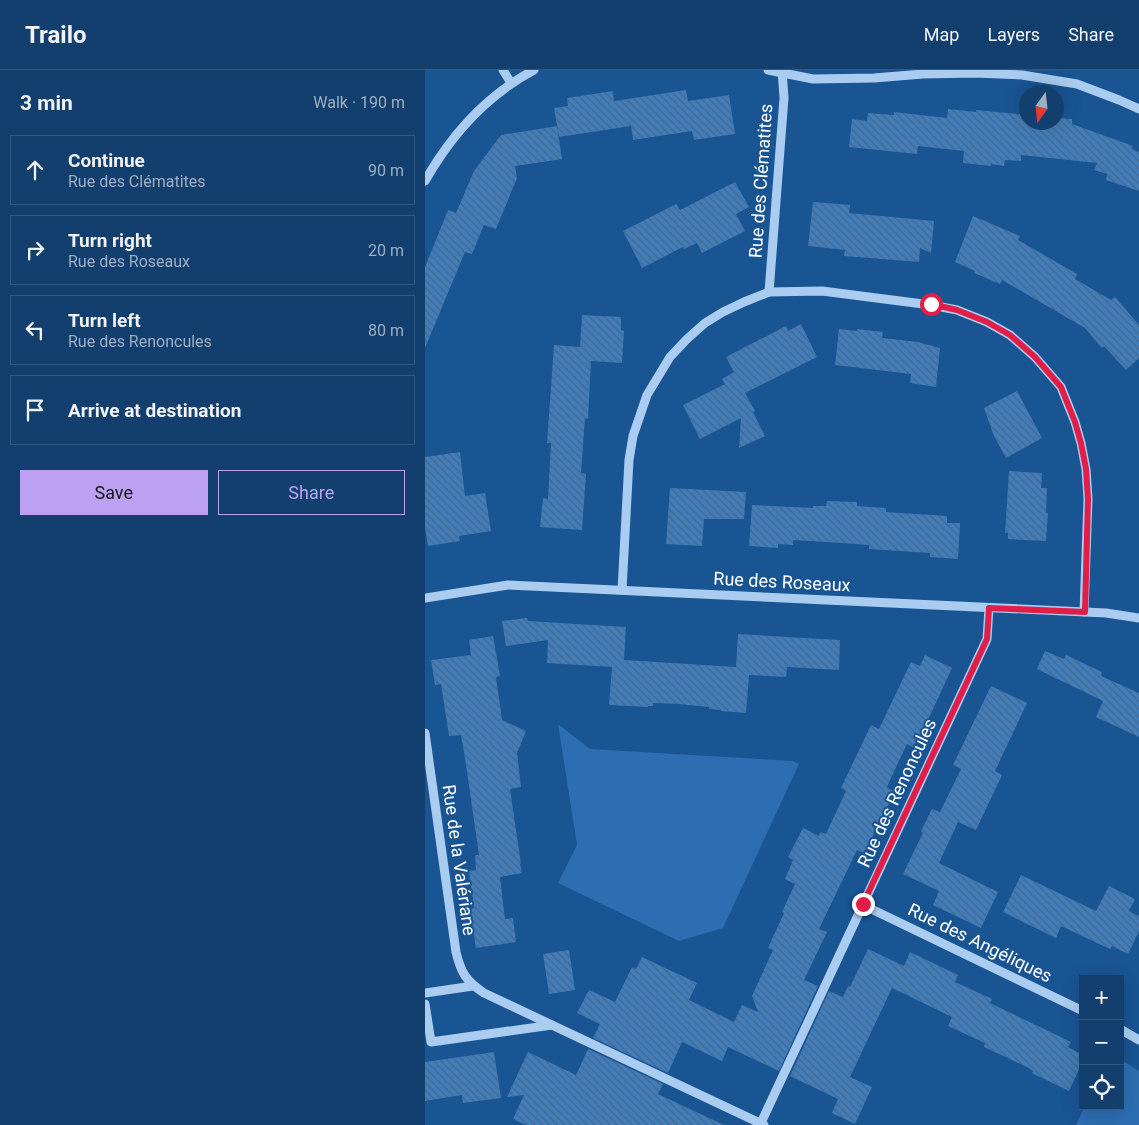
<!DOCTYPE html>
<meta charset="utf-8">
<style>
:root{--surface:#133f6e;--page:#1c4673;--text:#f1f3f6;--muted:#9dafc2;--line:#325881;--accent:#bca0f2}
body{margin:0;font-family:Roboto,sans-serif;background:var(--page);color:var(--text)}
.controls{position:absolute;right:15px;bottom:15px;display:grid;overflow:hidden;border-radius:0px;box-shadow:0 5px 20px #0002}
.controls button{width:45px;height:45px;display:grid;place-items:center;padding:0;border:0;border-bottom:1px solid var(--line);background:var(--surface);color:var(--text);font:25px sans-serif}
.compass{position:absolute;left:594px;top:15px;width:45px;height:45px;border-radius:50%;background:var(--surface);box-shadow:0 5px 20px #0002;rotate:195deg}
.stop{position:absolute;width:15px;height:15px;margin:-11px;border:4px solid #e11d48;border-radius:50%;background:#fff}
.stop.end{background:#e11d48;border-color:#fff;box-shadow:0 1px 5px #0008}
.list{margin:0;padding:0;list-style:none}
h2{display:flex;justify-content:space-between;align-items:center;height:65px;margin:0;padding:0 20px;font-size:21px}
h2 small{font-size:16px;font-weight:400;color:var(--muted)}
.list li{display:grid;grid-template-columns:32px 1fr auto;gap:15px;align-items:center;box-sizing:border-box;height:70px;margin:0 10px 10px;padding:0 10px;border:1px solid var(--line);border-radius:0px}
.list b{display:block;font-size:19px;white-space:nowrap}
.list p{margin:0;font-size:16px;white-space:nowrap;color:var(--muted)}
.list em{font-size:16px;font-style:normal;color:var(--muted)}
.actions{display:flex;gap:10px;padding:15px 20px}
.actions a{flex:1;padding:11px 0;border:1px solid var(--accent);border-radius:0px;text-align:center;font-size:18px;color:var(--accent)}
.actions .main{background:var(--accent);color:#111}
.icon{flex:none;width:28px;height:28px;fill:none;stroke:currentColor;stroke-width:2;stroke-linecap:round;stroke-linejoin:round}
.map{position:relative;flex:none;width:714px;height:1055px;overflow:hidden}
header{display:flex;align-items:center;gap:30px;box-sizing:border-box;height:70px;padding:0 25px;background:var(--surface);border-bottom:1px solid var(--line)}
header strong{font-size:24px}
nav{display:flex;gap:28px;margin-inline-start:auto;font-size:18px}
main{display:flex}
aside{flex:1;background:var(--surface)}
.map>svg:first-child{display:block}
</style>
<header>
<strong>Trailo</strong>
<nav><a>Map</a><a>Layers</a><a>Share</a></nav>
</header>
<main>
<aside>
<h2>3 min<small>Walk · 190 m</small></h2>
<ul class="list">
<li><svg class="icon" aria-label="ahead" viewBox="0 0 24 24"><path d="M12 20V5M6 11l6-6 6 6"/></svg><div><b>Continue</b><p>Rue des Clématites</p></div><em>90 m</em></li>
<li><svg class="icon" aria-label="right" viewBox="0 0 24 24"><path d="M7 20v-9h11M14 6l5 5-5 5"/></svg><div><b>Turn right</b><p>Rue des Roseaux</p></div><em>20 m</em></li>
<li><svg class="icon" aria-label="left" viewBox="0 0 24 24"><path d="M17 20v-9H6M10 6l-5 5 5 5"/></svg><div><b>Turn left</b><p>Rue des Renoncules</p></div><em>80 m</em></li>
<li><svg class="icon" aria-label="arrive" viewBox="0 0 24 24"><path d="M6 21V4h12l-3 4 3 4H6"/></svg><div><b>Arrive at destination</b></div></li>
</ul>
<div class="actions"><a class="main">Save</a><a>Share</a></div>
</aside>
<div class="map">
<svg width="714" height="1055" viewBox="0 0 714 1055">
<defs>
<pattern id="building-back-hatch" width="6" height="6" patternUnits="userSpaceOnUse" patternTransform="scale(1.25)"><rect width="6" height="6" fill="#417dba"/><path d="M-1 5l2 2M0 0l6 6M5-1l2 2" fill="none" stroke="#466788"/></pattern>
</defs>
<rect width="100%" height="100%" fill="#195493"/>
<g fill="#2c6eb1">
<polygon points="133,654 165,679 368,691 374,694 298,858 254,871 133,813 152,775"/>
<polygon points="695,989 714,1001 714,1055 651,1055 660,1036 695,1036"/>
</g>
<g fill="url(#building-back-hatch)">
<polygon points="261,20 263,31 304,25 310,64 269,70 267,61 208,70 206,56 134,67 129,38 143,36 142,28 188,21 189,31"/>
<polygon points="523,39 551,42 551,40 602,45 602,52 632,52 632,48 647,49 647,54 708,76 707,79 714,82 714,121 681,110 682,104 669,100 672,93 596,85 596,91 580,90 579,96 566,94 566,96 538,93 539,81 493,76 492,84 424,77 427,49 442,51 443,43 469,45 469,42 522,48"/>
<polygon points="132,56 137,89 90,96 92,108 71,159 59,155 47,184 40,182 0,278 0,197 23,140 31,143 49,101 76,65"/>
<polygon points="310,112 324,137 311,144 320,161 277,183 272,173 259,179 258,177 217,198 198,161 251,134 255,140"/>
<polygon points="388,132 425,135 424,143 509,151 506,183 495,178 494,192 419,186 420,180 383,176"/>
<polygon points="548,146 595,166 593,170 652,204 650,209 686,230 690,227 714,255 714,288 701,300 679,276 677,278 660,258 577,210 575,214 549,203 550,201 530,192"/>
<polygon points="157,245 196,247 196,260 199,261 197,293 166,291 163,349 160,348 156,403 161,404 157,460 115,457 118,428 123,429 126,373 122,373 129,275 155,277"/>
<polygon points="376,254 392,287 320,323 330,341 328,342 340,366 314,378 316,348 275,369 258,335 300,314 297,309 309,302 301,287 361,256 363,261"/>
<polygon points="414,259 432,261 432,259 458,262 457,268 493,272 515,278 511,317 485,313 486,304 410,295"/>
<polygon points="592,321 617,368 581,388 569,366 559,338"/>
<polygon points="35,382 40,426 60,423 66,461 34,466 35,471 3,476 0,458 0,387"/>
<polygon points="584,401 617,403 616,418 622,418 621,443 623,443 621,471 583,469 583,463 580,463"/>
<polygon points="245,418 321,422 319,449 279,449 277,476 241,474"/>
<polygon points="402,431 432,432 432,436 461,438 461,442 522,446 522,453 535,453 533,489 505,487 505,483 444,479 444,475 401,472 368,470 368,475 353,474 353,478 324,476 327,435 388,438 388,436 401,436"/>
<polygon points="102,548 103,551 201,557 199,590 311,597 313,564 415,570 414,600 362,597 361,607 324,605 321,643 296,641 296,640 284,639 284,637 253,634 228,633 228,636 223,636 223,637 184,635 187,597 122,593 123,570 81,576 77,551"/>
<polygon points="68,566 75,606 71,607 77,650 101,661 92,683 96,717 85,719 96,794 95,794 97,803 75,807 80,849 88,848 91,872 51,878 45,839 49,838 44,801 51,800 50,785 54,785 40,688 36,665 24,666 16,614 10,615 6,590 46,585 44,570"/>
<polygon points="620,581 639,589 641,585 677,602 676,606 714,623 714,667 671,647 678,631 612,599"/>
<polygon points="500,585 527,598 490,678 482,674 472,695 462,717 470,722 439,783 432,780 394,859 402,862 379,910 393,916 354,1001 303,977 297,991 257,972 243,1003 168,968 175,954 152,943 164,920 190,932 207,897 211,899 217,887 272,913 264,930 309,952 317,935 333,942 327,926 348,880 343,878 359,843 357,842 370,814 360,809 368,790 363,787 378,758 394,766 395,762 401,764 421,721 416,718 446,655 454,659 486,592 495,596"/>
<polygon points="566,616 602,633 570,701 577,705 551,760 533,752 514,793 573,822 556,858 508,835 514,821 478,804 498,763 496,761 507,739 515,742 536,699 528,695"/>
<polygon points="596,805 671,841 684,816 710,829 704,841 714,846 714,861 703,884 687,876 685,879 636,856 631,868 578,842"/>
<polygon points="443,879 479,896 485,882 533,905 530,912 567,929 565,933 646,972 643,977 658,985 658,991 644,1021 607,1003 608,1001 602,997 559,977 560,973 523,956 527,947 467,918 425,1007 447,1017 430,1054 407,1043 413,1029 365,1006 404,921 418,927 423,916 425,917"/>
<polygon points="144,880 150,920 124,924 118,884"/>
<polygon points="163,979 238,1014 233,1024 299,1055 101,1055 88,1049 99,1025 82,1027 103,982 151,1005"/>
<polygon points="69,982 76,1028 38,1033 37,1025 0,1031 0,992"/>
</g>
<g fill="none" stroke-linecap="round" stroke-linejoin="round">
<g stroke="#a9ccf0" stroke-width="9">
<polyline points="78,0 86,13"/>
<polyline points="343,0 388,9 449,8 498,4 550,3 597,5 652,14 694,30 714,39"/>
<path d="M0,111C26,65 62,25 109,0"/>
<polyline points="344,222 359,28 357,0"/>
<polyline points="197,520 204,390 208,366 222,325 245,287 262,269 280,253 298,242 319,232 344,222 397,221 506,235 532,240 562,252 585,265 610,287 636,317 650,352 656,373 661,399 663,429 659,542"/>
<polyline points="0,528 83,515 681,543 714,548"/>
<path d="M0,663L31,882C36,903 41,911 59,923L339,1055"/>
<polyline points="438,835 658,941"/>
<polyline points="0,923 48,916"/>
<polyline points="0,934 6,972 127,955"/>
<polyline points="695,959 714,970"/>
<polyline points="335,1055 562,569 564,538"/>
</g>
</g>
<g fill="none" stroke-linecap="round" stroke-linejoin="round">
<polyline stroke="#e11d48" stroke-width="6" points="438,834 562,569 564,538 660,542 663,429 661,399 656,373 650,352 636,317 610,287 585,265 562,252 532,240 506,234"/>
</g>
<g text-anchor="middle" stroke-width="4" stroke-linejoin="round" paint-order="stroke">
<g font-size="18" fill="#fff" stroke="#195493">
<text transform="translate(336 111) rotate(-86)" y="6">Rue des Clématites</text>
<text transform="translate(357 512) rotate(3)" y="6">Rue des Roseaux</text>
<text transform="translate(472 723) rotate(-65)" y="6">Rue des Renoncules</text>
<text transform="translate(34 790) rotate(82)" y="6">Rue de la Valériane</text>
<text transform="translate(555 873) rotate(26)" y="6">Rue des Angéliques</text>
</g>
</g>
</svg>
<div class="controls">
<button>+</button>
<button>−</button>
<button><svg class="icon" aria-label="locate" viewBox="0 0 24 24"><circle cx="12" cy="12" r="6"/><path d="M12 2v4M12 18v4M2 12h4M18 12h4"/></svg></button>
</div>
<svg class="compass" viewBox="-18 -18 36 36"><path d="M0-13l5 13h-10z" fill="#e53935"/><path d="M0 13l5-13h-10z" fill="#9dafc2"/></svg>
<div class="stop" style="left:506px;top:234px"></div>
<div class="stop end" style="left:438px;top:834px"></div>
</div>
</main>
